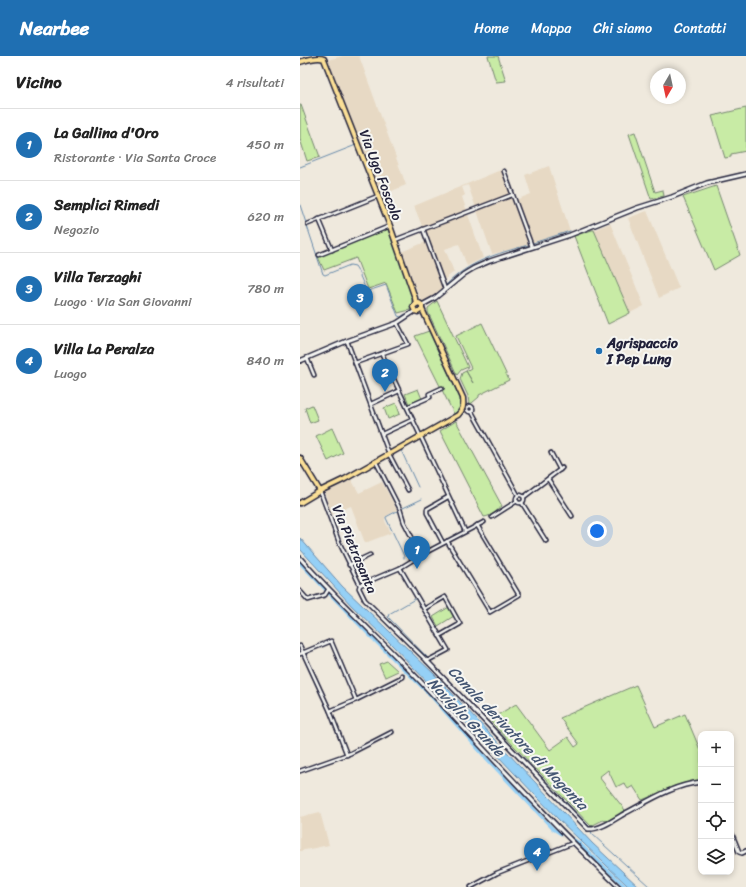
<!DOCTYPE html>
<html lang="it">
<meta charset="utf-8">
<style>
:root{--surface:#fff;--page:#f6f6f6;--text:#222;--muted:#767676;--line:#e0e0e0;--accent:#1f6fb2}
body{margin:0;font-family:Sriracha,sans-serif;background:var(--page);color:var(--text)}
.controls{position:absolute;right:12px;bottom:12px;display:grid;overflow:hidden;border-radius:8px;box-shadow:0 2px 6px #0003}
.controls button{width:36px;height:36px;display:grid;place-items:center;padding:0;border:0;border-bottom:1px solid var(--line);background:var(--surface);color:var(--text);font:20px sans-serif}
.compass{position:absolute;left:350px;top:12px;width:36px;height:36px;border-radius:50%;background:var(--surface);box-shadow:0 2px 6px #0003;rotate:189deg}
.you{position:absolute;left:297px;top:475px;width:14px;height:14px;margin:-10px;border:3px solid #fff;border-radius:50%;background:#1a73e8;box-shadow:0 0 0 6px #1a73e833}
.badge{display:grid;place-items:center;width:26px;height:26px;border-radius:50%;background:var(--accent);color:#fff;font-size:13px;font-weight:700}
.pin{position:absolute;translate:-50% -33px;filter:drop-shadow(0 1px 2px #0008)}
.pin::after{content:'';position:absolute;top:21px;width:14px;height:12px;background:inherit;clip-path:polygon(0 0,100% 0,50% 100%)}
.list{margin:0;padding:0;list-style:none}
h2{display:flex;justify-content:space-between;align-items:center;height:52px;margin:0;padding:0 16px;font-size:17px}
h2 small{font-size:13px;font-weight:400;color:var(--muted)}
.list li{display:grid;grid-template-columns:26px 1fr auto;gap:12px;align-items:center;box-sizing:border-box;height:72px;padding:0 16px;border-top:1px solid var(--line)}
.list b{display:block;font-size:15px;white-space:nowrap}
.list p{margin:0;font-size:13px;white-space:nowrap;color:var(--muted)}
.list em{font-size:13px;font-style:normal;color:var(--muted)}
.icon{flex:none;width:22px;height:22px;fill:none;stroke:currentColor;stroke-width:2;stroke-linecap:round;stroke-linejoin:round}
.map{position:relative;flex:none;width:446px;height:831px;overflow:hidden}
header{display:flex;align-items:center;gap:24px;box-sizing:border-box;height:56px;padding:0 20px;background:var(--accent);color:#fff}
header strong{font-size:19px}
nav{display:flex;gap:22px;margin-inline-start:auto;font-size:14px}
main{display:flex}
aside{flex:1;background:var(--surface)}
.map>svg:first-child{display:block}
</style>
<header>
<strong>Nearbee</strong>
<nav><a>Home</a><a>Mappa</a><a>Chi siamo</a><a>Contatti</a></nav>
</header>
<main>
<aside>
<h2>Vicino<small>4 risultati</small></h2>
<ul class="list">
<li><span class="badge">1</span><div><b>La Gallina d'Oro</b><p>Ristorante · Via Santa Croce</p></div><em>450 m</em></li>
<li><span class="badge">2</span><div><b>Semplici Rimedi</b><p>Negozio</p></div><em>620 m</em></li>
<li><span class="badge">3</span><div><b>Villa Terzaghi</b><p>Luogo · Via San Giovanni</p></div><em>780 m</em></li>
<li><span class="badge">4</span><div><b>Villa La Peralza</b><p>Luogo</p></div><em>840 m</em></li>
</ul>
</aside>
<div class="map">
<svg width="446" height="831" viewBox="0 0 446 831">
<rect width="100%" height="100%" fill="#efe9dd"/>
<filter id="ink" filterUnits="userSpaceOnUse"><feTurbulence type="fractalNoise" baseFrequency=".025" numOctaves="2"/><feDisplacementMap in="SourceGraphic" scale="8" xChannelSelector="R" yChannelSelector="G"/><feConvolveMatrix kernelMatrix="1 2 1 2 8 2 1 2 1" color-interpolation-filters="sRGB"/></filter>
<g filter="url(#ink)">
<g fill="#e7d9c4">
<polygon points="43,0 59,0 106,129 80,140 27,4"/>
<polygon points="249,110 270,175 227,190 192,198 168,129 162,131 165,139 162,141 183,202 167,210 159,188 145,193 154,216 141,226 143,232 124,247 122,247 101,196 128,185 114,150 203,113 213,145 231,138 225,119"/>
<polygon points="347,155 379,232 359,242 328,162"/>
<polygon points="310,167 344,250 330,257 294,174"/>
<polygon points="51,423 59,437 82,426 97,454 85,461 85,465 91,477 65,487 51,450 31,458 25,436 26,435"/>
<polygon points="20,756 29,789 0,795 0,761"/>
</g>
<g fill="#c8eba5" stroke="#758670">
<polygon points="188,0 198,0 206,25 196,26"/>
<polygon points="0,49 1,49 20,101 7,105 0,83"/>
<polygon points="446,52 446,95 431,98 431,101 425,102 412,60"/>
<polygon points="335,76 355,136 363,134 364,140 351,143 329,78"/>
<polygon points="416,130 440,199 414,214 383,141"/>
<polygon points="88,173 113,239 110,254 98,257 86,227 68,233 56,202 24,214 18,201"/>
<polygon points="292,174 294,174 330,257 308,268 274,180"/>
<polygon points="137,245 168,311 161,314 157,319 128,256 128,252"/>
<polygon points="182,267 209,324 179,339 179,341 172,347 169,348 168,340 160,323 162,317 166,315 173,327 166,315 171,312 156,280"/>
<path d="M129,275L160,342C161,349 160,353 154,358L115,280Z"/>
<polygon points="118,333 122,343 109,348 105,338"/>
<polygon points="96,347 100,358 88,363 84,352"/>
<polygon points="12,349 18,364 10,367 5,352"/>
<path d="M156,365L202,450C196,455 192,460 184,461L140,375Z"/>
<polygon points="32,372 43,397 28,405 16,380"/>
<polygon points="149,551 154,560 138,570 133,561"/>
<polygon points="87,605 98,615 85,621 79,608"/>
<polygon points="336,629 355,671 385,658 401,696 401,724 377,730 342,744 333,730 328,733 324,727 316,731 308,714 299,721 325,754 307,765 303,764 291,770 189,664 216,648 250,694 268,681 275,691 279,688 260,662"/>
</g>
<polygon fill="#95d0f6" stroke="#678aab" points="0,482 42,530 134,618 292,787 339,831 329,831 258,763 91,588 51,549 0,493"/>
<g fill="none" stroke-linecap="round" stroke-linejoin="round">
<g stroke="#678aab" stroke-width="1">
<polyline points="0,111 56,89"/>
<polyline points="0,149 23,218 25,219 50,209 55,210 57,213 66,234 68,235 86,229 98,260 101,261 105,258"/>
<polyline points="233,187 270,175"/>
<path d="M145,230C169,205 196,198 228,189"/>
<polyline points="98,391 109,384"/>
<polyline points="101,394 118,431"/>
<polyline points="103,452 122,443"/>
<polyline points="99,454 86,461 86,462 104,500 104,502"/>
<polyline points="115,543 89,558 88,561 128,602"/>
<polyline points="132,607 290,771"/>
<polyline points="291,775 292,778 350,831"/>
</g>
<g stroke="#95d0f6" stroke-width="3">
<polyline points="0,507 70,580 130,639 185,701 253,773 261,778"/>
<polyline points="273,783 279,787 326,831"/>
</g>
<defs>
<g id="minor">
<polyline points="204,115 232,191"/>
<polyline points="19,163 32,194"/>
<polyline points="8,168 78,140"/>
<polyline points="123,173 145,233"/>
<polyline points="95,184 212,139"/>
<polyline points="19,199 90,170"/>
<polyline points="47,285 89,398 108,434"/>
<polyline points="82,298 165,475"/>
<polyline points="7,302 14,319"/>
<polyline points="55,307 108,288 97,267"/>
<polyline points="71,348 99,335"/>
<circle cx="170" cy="353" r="3"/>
<polyline points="107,351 130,341 129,338 142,332"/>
<polyline points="172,356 218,439"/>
<polyline points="82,378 112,364"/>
<polyline points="251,397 260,414"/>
<polyline points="76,406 100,453 104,466 121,499"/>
<polyline points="248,423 272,460"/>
<polyline points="20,435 39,486 60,529 59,532 65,544 127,605 148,594 100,512"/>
<circle cx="220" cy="443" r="4"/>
<polyline points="224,441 262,412"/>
<polyline points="222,447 246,485"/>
<polyline points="192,461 217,445"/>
<polyline points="147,485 190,556 219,539 177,469"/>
<polyline points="143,487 127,457 127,453 148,441"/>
<polyline points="49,509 70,499"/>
<polyline points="60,529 100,512 121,499 184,466"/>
<polyline points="0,535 8,544 25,539 28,534"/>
<polyline points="124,553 145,541 160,568 139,580"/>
<polyline points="0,590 30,655 47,699"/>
<polyline points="0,598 31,585 56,644"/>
<polyline points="30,655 56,644 102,621 102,619"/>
<polyline points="0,715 51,697 92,676"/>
<polyline points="171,831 197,817 273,787"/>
</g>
<g id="tertiary">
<polyline points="122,249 135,242 164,218 174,212 190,205 270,179 337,152 372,141 407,127 446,118"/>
<polyline points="0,305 47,285 97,267 115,255"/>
<path d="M0,502C38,545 81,584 121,626C186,695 250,766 319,831"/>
<path d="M127,605L288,773C299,774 312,765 322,759C347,746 372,729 401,726"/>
<polyline points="431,776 439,796 442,797 446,795"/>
</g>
<g id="primary">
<path d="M0,6C7,4 17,0 24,3L90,170L115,242L116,248"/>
<polyline points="116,248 113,251 115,255 118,256 122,253"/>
<polyline points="0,402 20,435"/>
<path d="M0,447L20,435L45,423L158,359C163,354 164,350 163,342L122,253V249L119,247L116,248"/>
</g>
</defs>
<use href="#minor" stroke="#22223b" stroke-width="5.5"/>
<use href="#tertiary" stroke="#22223b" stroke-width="6"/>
<use href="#primary" stroke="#22223b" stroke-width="7"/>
<use href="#minor" stroke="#f6f6f2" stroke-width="2.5"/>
<use href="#tertiary" stroke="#f6f6f2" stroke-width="3"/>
<use href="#primary" stroke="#fbdf96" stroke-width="4"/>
</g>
</g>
<circle fill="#1f6fb2" stroke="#f6f6f2" stroke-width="1.5" cx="299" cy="295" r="4"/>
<g text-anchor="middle" stroke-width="4" stroke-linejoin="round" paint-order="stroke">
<g font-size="14" fill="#22223b" stroke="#f6f6f2">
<text transform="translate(81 119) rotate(69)" y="5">Via Ugo Foscolo</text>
<text transform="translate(55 493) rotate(67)" y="5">Via Pietrasanta</text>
</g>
<g font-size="14" font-weight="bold" fill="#22223b" stroke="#f6f6f2" text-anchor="start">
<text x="307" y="292">Agrispaccio<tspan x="307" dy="16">I Pep Lung</tspan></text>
</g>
<g font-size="15" font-style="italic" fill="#445673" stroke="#f6f6f2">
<text transform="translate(166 661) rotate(46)" y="5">Naviglio Grande</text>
<text transform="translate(218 682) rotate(46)" y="5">Canale derivatore di Magenta</text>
</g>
</g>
</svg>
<div class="controls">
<button>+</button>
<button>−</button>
<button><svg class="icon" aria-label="locate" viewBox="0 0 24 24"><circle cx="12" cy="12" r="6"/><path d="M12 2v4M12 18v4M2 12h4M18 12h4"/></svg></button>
<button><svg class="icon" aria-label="layers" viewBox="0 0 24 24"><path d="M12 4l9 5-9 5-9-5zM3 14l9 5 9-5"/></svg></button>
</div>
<svg class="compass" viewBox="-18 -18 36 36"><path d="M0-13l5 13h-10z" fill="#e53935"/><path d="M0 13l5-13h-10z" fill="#767676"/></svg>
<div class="you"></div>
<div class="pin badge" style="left:117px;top:513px">1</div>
<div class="pin badge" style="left:85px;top:336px">2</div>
<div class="pin badge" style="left:60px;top:261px">3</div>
<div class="pin badge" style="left:237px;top:815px">4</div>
</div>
</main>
